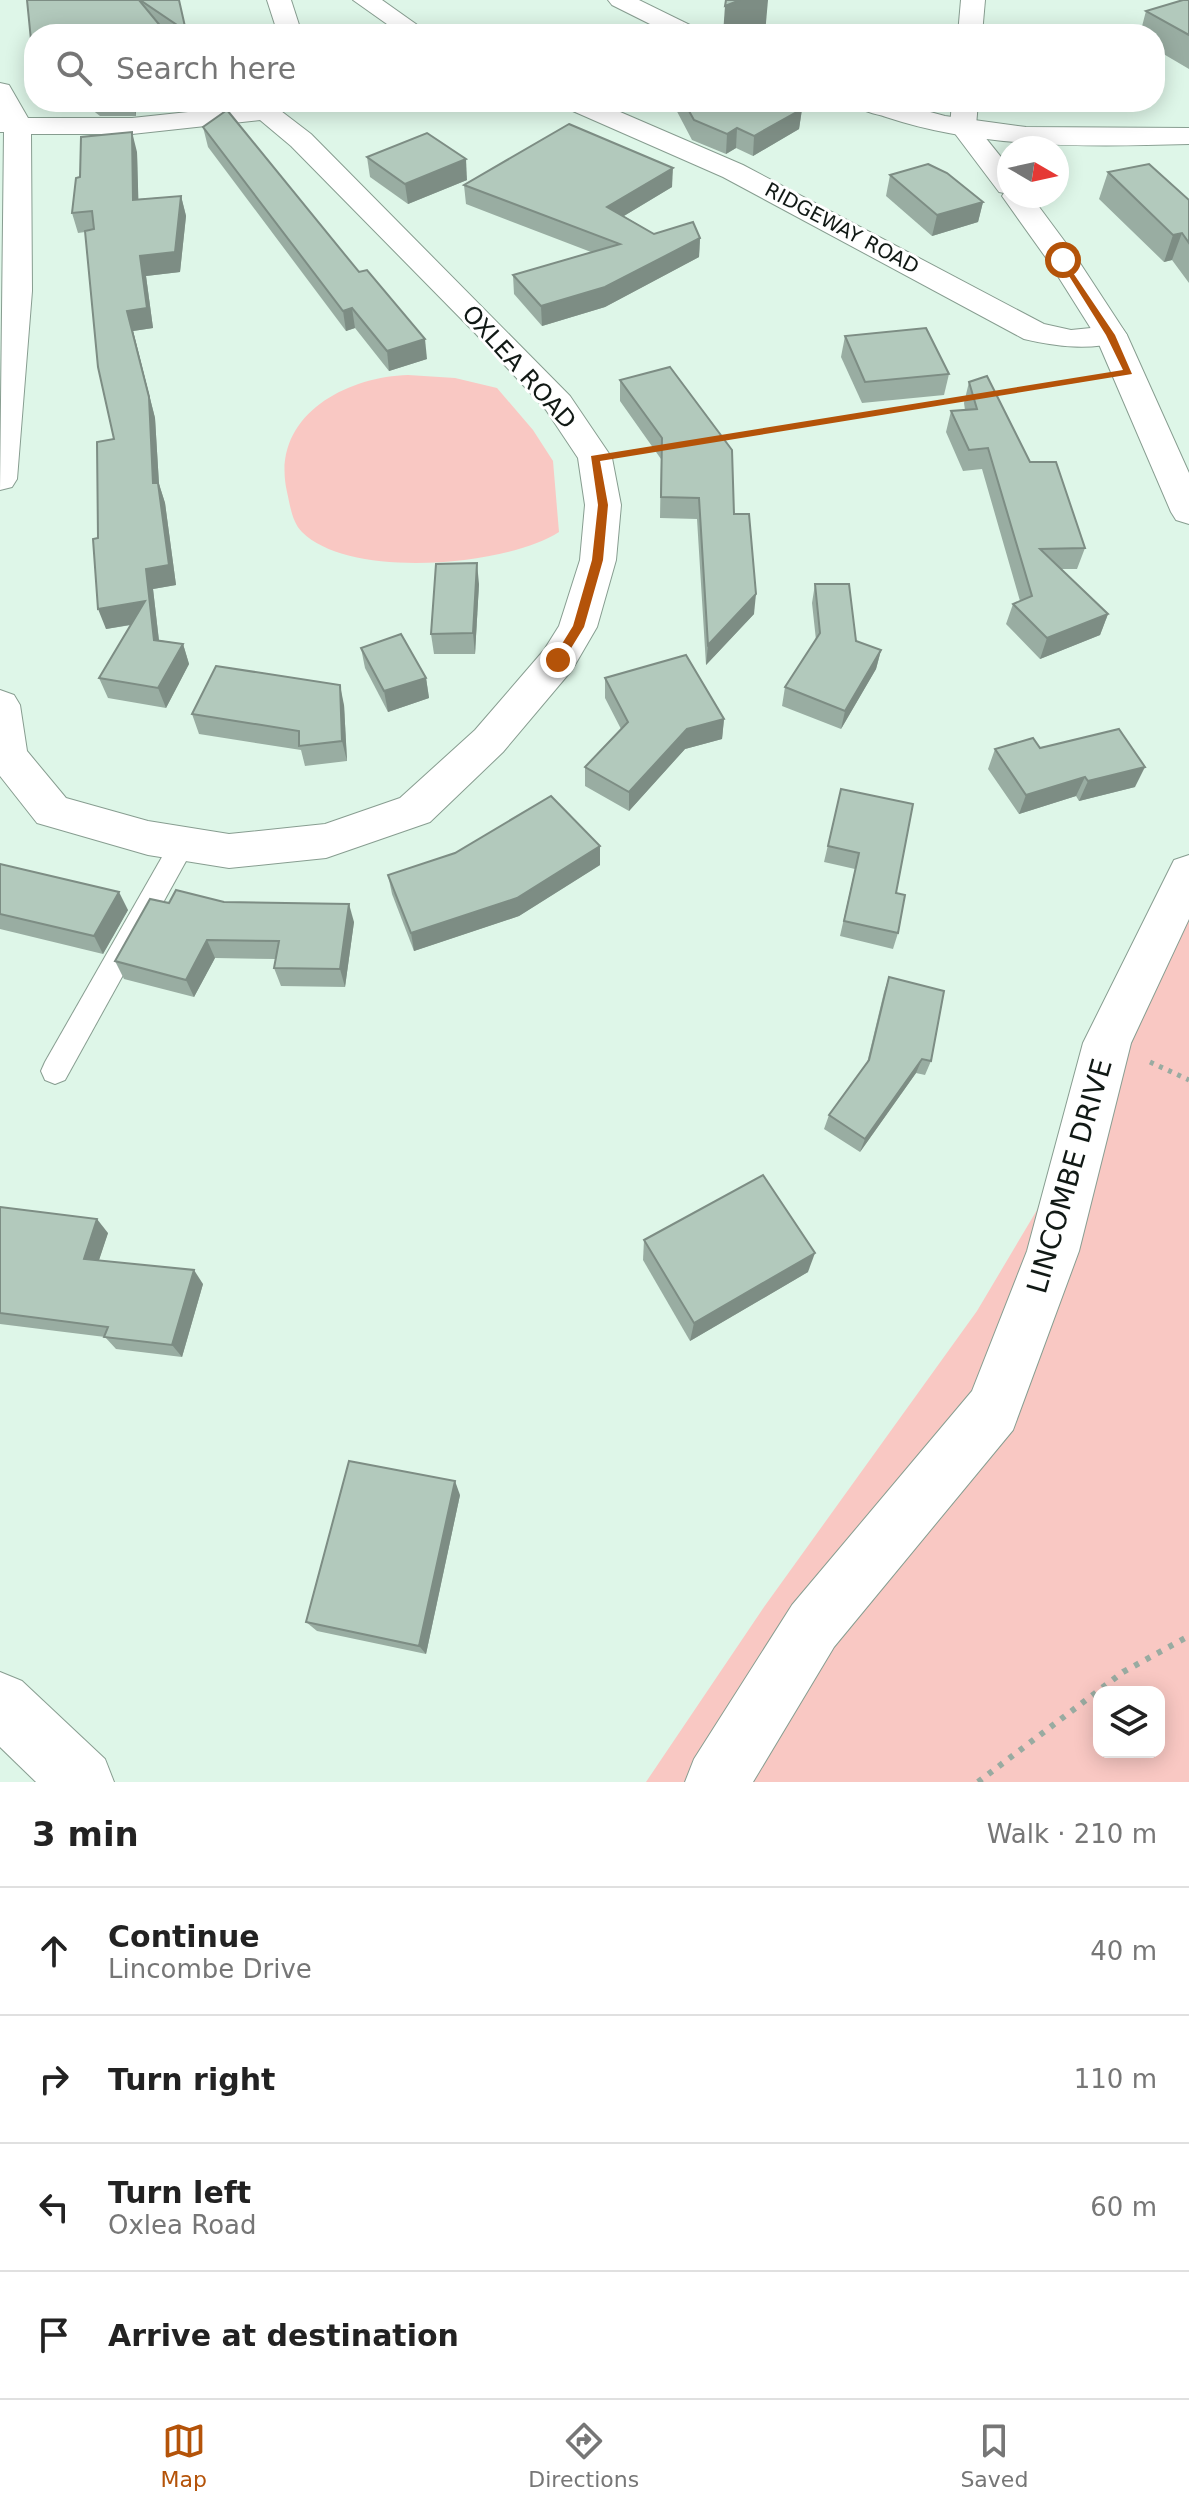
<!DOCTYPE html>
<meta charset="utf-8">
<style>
:root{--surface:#fff;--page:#f2f2f2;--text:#222;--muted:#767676;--line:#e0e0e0;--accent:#b45309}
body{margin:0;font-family:"DejaVu Sans",sans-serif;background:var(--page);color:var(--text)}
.controls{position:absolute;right:24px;bottom:24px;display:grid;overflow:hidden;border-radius:16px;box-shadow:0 4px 20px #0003}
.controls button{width:72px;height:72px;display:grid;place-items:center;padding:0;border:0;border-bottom:2px solid var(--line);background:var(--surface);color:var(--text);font:40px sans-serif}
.compass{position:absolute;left:997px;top:136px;width:72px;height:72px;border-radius:50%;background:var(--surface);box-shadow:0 4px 20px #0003;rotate:99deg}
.stop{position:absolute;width:24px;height:24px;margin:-18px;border:6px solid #b45309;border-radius:50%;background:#fff}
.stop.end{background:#b45309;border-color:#fff;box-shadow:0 2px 8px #0008}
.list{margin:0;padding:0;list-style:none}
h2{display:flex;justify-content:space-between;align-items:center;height:104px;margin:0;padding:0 32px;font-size:34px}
h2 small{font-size:26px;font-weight:400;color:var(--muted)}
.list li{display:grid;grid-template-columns:52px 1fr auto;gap:24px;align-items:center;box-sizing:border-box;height:128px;padding:0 32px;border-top:2px solid var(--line)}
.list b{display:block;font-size:30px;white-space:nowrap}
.list p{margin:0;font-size:26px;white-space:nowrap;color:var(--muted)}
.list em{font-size:26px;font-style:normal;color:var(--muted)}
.icon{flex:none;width:44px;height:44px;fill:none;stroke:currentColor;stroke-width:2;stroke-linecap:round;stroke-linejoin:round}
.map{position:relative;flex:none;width:1189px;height:1782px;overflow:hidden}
.search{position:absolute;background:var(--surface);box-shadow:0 4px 20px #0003;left:24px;right:24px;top:24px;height:88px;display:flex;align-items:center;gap:20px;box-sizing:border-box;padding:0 28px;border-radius:32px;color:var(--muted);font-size:30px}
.sheet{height:616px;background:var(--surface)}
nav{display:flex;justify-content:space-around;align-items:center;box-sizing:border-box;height:112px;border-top:2px solid var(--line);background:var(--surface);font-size:22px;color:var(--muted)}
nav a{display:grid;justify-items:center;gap:4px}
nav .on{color:var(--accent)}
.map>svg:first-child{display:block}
</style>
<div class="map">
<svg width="1189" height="1782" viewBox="0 0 1189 1782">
<rect width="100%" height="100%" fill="#def6e8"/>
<g fill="#f9c8c3" fill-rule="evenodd">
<path d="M408,375L455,378L497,388L533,430L553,461L559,532C506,566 350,580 302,532C292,522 290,505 287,492C270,417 344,377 408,375Z"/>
<path d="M1189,899V1782H646L764,1607L977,1311L1037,1210L1147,933ZM1099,1692H1159V1752H1099Z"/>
</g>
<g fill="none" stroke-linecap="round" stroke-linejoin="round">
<defs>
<polygon id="service" points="183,833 192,836 196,843 65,1080 55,1084 45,1080 41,1071 45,1062 174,836"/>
<g id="minor">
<polygon points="267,0 291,0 302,34 278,34"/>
<polygon points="353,0 382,0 430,34 401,34"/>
<polygon points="608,0 639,0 698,29 701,34 670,34 612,5"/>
<polygon points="0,83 9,85 28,118 132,118 281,102 284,106 281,111 311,134 570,396 612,458 621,505 616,560 597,627 572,670 503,752 430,822 326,858 229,868 148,855 37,823 0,776 0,690 14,695 20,705 27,751 66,798 148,821 229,834 325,824 400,798 475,730 544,650 559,626 580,560 585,505 578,458 546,410 475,333 291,146 260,120 132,134 31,134 32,291 17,479 12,487 0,490 4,132 0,132"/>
<path d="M562,102H597L743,165L1044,324L1071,330L1111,326L1122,328L1127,335L1122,342C1088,350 1058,347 1024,339L723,177L566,108Z"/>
<path d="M854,102H893L945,116L1026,127L1189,128V144C1088,147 983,149 886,117C875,113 860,112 854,102Z"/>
</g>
<g id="tertiary">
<polygon points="961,0 985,0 982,34 958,34"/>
<polygon points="952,102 978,102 976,126 1009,167 1009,196 1031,196 1074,254 1127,335 1189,473 1189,524 1176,520 1171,512 1095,335 1049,262 1002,196 1004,193 999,192 950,127"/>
<polygon points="1189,855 1189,919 1131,1043 1079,1251 1013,1430 834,1647 753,1782 685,1782 694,1759 792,1605 972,1391 1027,1251 1083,1043 1174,860"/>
<polygon points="0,1672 22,1681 105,1759 114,1782 36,1782 0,1747"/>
</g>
</defs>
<use href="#service" stroke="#879d90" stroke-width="2"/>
<use href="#minor" stroke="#879d90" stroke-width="2"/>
<use href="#tertiary" stroke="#879d90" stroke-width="2"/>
<g stroke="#99aba1" stroke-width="4" stroke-dasharray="3 5" stroke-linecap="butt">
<polyline points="991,394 1092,378"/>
<polyline points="719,438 969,398"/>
<polyline points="632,452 658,448"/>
</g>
<polyline stroke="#99aba1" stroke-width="5" stroke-dasharray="4 6" stroke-linecap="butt" points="1150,1062 1189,1080"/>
<polyline stroke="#99aba1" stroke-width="6" stroke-dasharray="5 8" stroke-linecap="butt" points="978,1782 1123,1672 1189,1636"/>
<use href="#service" fill="#fff" fill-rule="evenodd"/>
<use href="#minor" fill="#fff" fill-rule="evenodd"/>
<use href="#tertiary" fill="#fff" fill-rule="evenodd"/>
</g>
<g fill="#99ada2">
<polygon points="27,0 179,0 187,34 168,34 165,32 34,34 34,57 32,50"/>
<polygon points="1189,0 1189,69 1155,49 1155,34 1140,34 1146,11"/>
<polygon points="82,102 135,102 136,116 100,116"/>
<polygon points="672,102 729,102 732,108 802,109 799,129 753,156 736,148 726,154 692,140"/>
<polygon points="1062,102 1150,102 1150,104 1066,108"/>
<polygon points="203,127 427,359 389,371 355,328 346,331 208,147"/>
<polygon points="137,152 138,199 181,196 186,216 180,272 146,276 153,328 133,331 155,418 159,484 165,503 176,585 153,589 159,640 183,644 189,664 166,708 108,698 99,678 131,625 106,629 98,538 114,439 85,232 78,233 72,213 80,177"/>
<polygon points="367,157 467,180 408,204 370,177"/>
<polygon points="1108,172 1189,200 1189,283 1172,260 1164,262 1099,199"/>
<polygon points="890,175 983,202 978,222 932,236 886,196"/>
<polygon points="464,185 672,187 624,216 654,234 700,238 699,257 605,307 542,326 514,294 513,275 591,252 466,204"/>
<polygon points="845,336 949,374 944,395 862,403 841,357"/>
<polygon points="620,380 734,514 754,614 706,665 697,519 660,518 661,459 620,401"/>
<polygon points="969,382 1030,462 1085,548 1077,569 1061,569 1108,614 1100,635 1040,659 1006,624 1013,604 1020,601 982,469 963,471 946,432 951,411 965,410 964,403"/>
<polygon points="479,584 475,654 434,654 431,634"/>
<polygon points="815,584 856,641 881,650 876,669 841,729 782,706 785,687 816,640 812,603"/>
<polygon points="361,648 426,678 429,698 388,712 365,668"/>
<polygon points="605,678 724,719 722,739 685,749 629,811 585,786 585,767 621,729 605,698"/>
<polygon points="344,705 347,761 305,766 301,750 199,734 192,714"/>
<polygon points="1040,748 1135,787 1079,801 1076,796 1019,814 988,769 995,749"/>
<polygon points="841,789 896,893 898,933 893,949 840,936 855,869 824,862"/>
<polygon points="0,864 128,910 103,954 0,929"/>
<polygon points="600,865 519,916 414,951 392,894 388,875"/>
<polygon points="224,902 354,922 345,987 281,986 274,968 276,959 215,958 194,997 124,979 115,961 169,903"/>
<polygon points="889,977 931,1061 925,1075 916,1073 860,1152 824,1129 829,1115 867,1063 884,992"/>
<polygon points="0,1207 108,1233 99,1260 203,1284 182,1357 116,1349 105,1337 0,1324"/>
<polygon points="644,1240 808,1272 690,1341 643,1260"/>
<polygon points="460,1495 426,1654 317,1631 306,1622"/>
</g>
<g fill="#7d8d84">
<polygon points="740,0 768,0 765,34 723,34 725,6"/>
<polygon points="132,102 135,102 136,116"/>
<polygon points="802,109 799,129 753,156 754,136"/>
<polygon points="737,128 736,148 726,154 727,134"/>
<polygon points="132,132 137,152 139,220 133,200"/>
<polygon points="466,159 467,180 408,204 405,184"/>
<polygon points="673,168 672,187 607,226 607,207"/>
<polygon points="181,196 186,216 180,272 146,276 153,328 133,331 155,418 159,484 165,503 176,585 153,589 161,659 154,640 152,621 106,629 98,609 146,569 153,483 127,311 140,256"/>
<polygon points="983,202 978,222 932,236 937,215"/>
<polygon points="1182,233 1172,260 1164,262 1173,235"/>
<polygon points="700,238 699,257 605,307 542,326 541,306"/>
<polygon points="352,308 355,328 346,331 343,311"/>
<polygon points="425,339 427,359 389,371 387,351"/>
<polygon points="477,563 479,584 475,654 473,633"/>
<polygon points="756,594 754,614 706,665 708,645"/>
<polygon points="1108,614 1100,635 1040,659 1047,638"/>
<polygon points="183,644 189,664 166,708 158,688"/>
<polygon points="881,650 876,669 841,729 845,711"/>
<polygon points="426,678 429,698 388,712 384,691"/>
<polygon points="340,685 344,705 347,761 342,741"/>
<polygon points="724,719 722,739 685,749 629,811 629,792 687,729"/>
<polygon points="1145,767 1135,787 1079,801 1088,781"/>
<polygon points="1085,777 1076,796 1019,814 1026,795"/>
<polygon points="600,846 600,865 519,916 414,951 411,933"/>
<polygon points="119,892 128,910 103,954 94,936"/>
<polygon points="349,904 354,922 345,987 340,969"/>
<polygon points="207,940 215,958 194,997 186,980"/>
<polygon points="922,1059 916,1073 860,1152 865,1139"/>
<polygon points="97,1219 108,1233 95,1272 84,1259"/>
<polygon points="815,1253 808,1272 690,1341 694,1323"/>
<polygon points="194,1270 203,1284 182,1357 172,1345"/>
<polygon points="455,1481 460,1495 426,1654 419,1646"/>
</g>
<g fill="#b2c9bc" stroke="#7d8d84" stroke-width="2">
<polygon points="27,0 139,0 167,34 34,34 34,51 32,50"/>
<polygon points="140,0 179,0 186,31"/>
<polygon points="726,0 740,0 725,6"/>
<polygon points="1183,0 1189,0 1189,35 1146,11"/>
<polygon points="683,25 688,34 659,34"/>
<polygon points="886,29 890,34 843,34"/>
<polygon points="684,102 729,102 732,108 742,102 786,102 802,109 754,136 737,128 727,134 694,120"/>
<polygon points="227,110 359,272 367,270 425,339 387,351 352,308 343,311 203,127"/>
<polygon points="569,124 673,168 607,207 654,234 693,222 700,238 605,287 541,306 513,275 620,244 464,185"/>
<polygon points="132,132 133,200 181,196 175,252 140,256 147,308 127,311 149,397 153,483 158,483 169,565 146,569 154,640 183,644 158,688 99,678 145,601 98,609 93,539 98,538 97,442 114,439 98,367 85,231 94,229 92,211 72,213 76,178 80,177 81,137"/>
<polygon points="427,133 466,159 405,184 367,157"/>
<polygon points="928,164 947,173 983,202 937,215 890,175"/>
<polygon points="1149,164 1189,200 1189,243 1182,233 1173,235 1108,172"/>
<polygon points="926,328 949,374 865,382 845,336"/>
<polygon points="670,367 732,450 734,514 749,514 756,594 708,645 699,498 661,497 662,438 620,380"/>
<polygon points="987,376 1030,462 1056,462 1085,548 1040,549 1108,614 1047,638 1013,604 1032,596 988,448 969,450 951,411 977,409 969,382"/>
<polygon points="477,563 473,633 431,634 436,564"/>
<polygon points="815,584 849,584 856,641 881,650 845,711 785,687 820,633"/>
<polygon points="401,634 426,678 384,691 361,648"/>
<polygon points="686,655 724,719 687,729 629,792 585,767 628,722 605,678"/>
<polygon points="216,666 340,685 342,741 299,746 299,731 192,714"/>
<polygon points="1119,729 1145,767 1088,781 1085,777 1026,795 995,749 1033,738 1040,748"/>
<polygon points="841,789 913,804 896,893 905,895 898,933 844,921 859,853 828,846"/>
<polygon points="551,796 600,846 517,898 411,933 388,875 455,853"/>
<polygon points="0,864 119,892 94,936 0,914"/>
<polygon points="176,890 224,902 349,904 340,969 274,968 279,941 207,940 186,980 115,961 150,899 169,903"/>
<polygon points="889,977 944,991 931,1061 922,1059 865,1139 829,1115 869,1060"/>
<polygon points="763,1175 815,1253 694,1323 644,1240"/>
<polygon points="0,1207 97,1219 84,1259 194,1270 172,1345 104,1337 108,1327 0,1313"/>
<polygon points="349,1461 455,1481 419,1646 306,1622"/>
</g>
<polygon fill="#b45309" points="1063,258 1115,335 1132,374 600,461 608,505 603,560 584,627 562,663 554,663 552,660 573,626 592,560 598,505 591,456 1123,370 1106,335 1059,260"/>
<g text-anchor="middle" stroke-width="6" stroke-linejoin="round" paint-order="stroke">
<g font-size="20" fill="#111915" stroke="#fff">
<text transform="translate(842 228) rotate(28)" y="7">RIDGEWAY ROAD</text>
</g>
<g font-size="24" fill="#111915" stroke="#fff">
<text transform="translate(519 367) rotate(48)" y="8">OXLEA ROAD</text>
</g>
<g font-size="28" fill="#111915" stroke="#fff">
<text transform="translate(1069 1176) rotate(-74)" y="10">LINCOMBE DRIVE</text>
</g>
</g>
</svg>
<div class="controls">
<button><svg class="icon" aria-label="layers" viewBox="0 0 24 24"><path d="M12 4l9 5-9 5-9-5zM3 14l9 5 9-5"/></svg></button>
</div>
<svg class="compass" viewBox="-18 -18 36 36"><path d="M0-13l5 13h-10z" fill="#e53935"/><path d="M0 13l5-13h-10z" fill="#767676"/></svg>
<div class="stop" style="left:1063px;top:260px"></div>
<div class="stop end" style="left:558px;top:660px"></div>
<div class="search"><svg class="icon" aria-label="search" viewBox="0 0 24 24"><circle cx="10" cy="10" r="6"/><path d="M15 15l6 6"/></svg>Search here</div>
</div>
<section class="sheet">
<h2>3 min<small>Walk · 210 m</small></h2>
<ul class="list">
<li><svg class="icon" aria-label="ahead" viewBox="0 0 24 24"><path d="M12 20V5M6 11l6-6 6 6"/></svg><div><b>Continue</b><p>Lincombe Drive</p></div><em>40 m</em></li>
<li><svg class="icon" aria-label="right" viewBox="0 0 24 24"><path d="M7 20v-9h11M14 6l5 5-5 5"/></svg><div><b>Turn right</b></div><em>110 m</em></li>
<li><svg class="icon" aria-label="left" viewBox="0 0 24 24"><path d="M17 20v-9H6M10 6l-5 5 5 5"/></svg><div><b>Turn left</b><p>Oxlea Road</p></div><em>60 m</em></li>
<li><svg class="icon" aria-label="arrive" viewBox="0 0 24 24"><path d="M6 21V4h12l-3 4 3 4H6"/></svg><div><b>Arrive at destination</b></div></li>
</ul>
</section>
<nav>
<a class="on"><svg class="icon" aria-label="map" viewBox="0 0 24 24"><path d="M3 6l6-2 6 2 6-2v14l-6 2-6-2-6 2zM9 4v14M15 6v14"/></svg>Map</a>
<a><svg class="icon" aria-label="directions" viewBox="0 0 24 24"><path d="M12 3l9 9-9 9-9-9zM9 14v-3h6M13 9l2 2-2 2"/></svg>Directions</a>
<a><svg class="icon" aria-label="saved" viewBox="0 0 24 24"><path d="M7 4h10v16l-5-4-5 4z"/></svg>Saved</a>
</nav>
